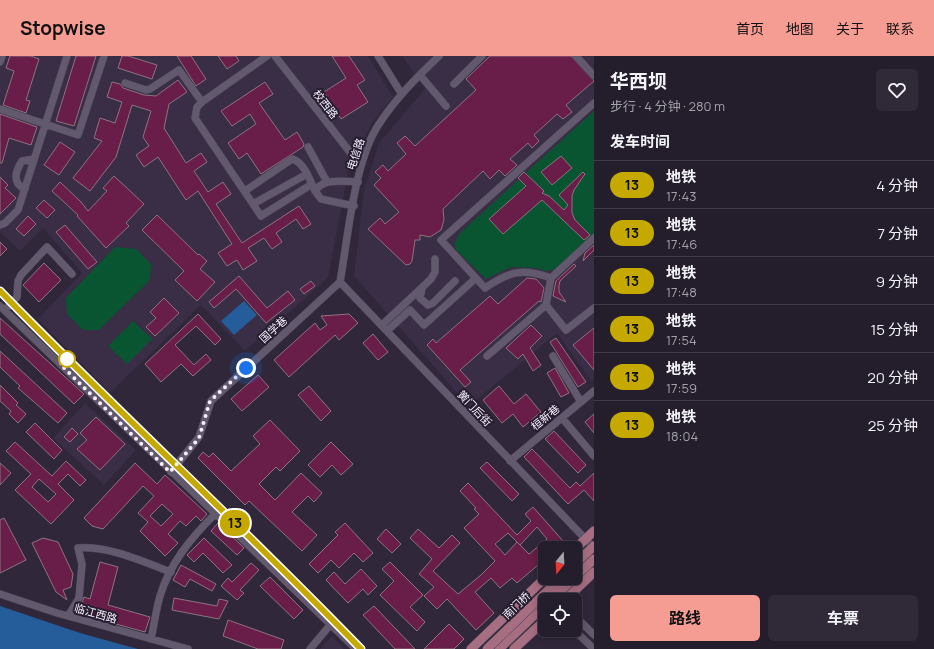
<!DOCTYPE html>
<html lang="zh">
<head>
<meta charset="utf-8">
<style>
	:root { --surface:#241d2c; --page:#302a38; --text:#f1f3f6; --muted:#a3a2a9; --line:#413b48; --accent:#f59c93 }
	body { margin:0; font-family:Manrope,"Noto Sans SC",sans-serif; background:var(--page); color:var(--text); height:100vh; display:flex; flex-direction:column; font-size:15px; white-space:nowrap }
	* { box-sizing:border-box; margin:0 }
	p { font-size:13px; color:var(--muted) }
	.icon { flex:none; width:22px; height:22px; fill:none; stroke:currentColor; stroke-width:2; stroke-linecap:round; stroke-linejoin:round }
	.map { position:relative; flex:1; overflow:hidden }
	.drawer { display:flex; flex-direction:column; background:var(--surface); width:340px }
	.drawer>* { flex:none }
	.badge { padding:0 8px; border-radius:13px; font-size:14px; line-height:26px }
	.needle { width:26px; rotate:198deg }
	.controls { position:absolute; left:538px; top:485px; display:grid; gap:8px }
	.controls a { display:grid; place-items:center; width:44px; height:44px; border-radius:6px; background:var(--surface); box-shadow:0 2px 10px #0003,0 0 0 1px var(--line); font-size:20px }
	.you { position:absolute; width:20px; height:20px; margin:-10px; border:3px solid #fff; border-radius:50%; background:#1a73e8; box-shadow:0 0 0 6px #1a73e833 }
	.map>.badge { position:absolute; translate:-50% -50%; box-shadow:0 0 0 2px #fff }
	h2 { padding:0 16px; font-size:15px; line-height:36px }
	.round { display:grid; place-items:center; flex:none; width:42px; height:42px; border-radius:6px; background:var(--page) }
	.overview { display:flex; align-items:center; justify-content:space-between; height:68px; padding:0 16px }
	h1 { font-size:19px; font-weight:700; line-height:30px }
	.cta { display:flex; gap:8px; margin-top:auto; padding:8px 16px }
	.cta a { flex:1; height:46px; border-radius:6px; background:var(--accent); color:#111; font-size:16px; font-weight:700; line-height:46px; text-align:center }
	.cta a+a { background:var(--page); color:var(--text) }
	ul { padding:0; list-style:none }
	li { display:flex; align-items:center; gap:12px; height:48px; padding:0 16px; border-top:1px solid var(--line) }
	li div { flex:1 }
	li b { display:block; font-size:15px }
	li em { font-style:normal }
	li .badge { min-width:44px; font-weight:700; text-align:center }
	header { display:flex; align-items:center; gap:24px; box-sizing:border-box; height:56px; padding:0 20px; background:var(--accent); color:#111 }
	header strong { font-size:19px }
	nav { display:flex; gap:22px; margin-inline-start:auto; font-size:14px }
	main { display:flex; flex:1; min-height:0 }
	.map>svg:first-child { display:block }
	.built { fill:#3a2d46 }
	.green { fill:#095532 }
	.water { fill:#255c9a }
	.building { fill:#691e49; stroke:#8d737f; fill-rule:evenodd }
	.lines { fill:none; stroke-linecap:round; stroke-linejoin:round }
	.minor-casing { stroke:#4d4656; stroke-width:8 }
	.major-casing { stroke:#4d4656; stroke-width:10 }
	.minor { stroke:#63596e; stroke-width:7 }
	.major { stroke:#a76e81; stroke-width:9 }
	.major-bridge-casing { stroke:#4d4656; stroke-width:10; stroke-linecap:butt }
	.major-bridge { stroke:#a76e81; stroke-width:9 }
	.line-casing { stroke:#fff; stroke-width:9 }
	.line { stroke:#c5a900; stroke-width:6 }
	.walk { stroke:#f6f0fd; stroke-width:4; stroke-dasharray:0 7.2 }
	.stop-dot { fill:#fff; stroke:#c5a900; stroke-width:2 }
	.labels { text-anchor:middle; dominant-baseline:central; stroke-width:4; stroke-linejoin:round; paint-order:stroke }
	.street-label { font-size:11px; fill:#f6f0fd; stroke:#261d30 }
</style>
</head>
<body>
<header>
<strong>Stopwise</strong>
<nav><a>首页</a><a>地图</a><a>关于</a><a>联系</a></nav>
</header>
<main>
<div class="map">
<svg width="594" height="593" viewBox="0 0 594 593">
	<rect width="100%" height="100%" fill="#30273a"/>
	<path class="built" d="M0,0H368L393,41L372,67L349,111L328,222L245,295L201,249L110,337L38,263L82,217L43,172L20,195L0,176Z
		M402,0H594V323L591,325L557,277L469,350L354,220L364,134L379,87L425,33Z
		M85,347L136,394L104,429L53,382Z
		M332,580L344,593H320Z"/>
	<path class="green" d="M594,55V178L557,213L546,215L536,212L511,211L486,223L456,194L454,188L459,178Z
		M115,191L136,193L151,208L150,224L99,274H83L67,258L66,242Z
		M133,265L152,283L127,308L108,290Z"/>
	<path class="water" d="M244,245L257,259L234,279L221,265Z
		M0,550L80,577L138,593H0Z"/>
	<path class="building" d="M10,0H31L39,3L26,44L30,45L26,57L3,49L14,15L6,12Z
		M76,0H96L74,70L56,65Z
		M122,0H128L157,9L152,23L118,12Z
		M177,0H191L206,23L196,30Z
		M218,0H236L239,5L227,13Z
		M332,0H349L365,24L357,29L368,46L341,63L324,36L346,22Z
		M490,0H571L594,25L566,49L572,56L563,63L557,58L534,79L539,85L532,92L528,87L510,103L517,109L505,120L499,114L490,123L483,115L443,153L444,164L441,174L430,181L420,179V184H415L412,205L410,208L406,209L368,173L380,162L385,168L399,156L374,129L381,122L375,116L383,109L388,115L406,98L397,87L405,80L415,90L476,34L466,23Z
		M178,24L187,36L169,48L164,72L186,107L201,97L207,106L194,115L208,136L223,126L231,138L216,148L242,187L299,150L311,168L303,173L296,163L276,177L282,186L272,193L264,182L248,192L257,205L243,214L237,204L227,210L218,197L232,188L198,135L186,144L158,101L144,111L136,99L149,90L143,81L151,55L132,49L116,101L90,135L73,122L102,85L94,82L100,62L115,67L122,46L107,41L112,26L120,28L123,32L144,39L156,40Z
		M265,26L273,38L259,47L285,84L297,76L304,88L303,91L261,118L247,97L239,103L228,87L256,68L250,58L232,70L221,55Z
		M0,58L37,71L31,89L9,82L2,107H0Z
		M60,86L75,96L59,119L44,109Z
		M561,100L572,112L552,129L541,116Z
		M524,116L544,135L542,137L549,140L564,154L568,149L559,139L583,116L585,118L574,134L572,140V157L575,164L590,179L584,184L542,144L503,178L489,163L526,130L518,122Z
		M114,120L144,148L126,167L129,170L106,192L77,160L78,159L52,135L60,126L81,146L88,155L107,135L103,132Z
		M0,121L8,129L5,132L16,142L0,158Z
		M44,144L55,154L47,162L36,152Z
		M157,159L198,199L199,198L207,205L200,213L215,226L197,245L175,224L184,215L142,174Z
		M28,160L36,168L24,180L16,173Z
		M65,169L97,206L88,213L56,176Z
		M0,186L7,193L0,200Z
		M594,189V194L583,205L585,197Z
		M44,207L61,224L39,246L23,229Z
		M574,208L576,210L560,225L559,229V236L566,246L553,240L556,225Z
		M239,220L267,252L288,235L295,244L266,267L236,233L214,252L209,246Z
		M527,222L536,223L544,232L541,246L539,245L460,314L471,326L465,331L427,289L433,283L436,287L490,240L498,248Z
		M311,225L315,230L304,238L300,233Z
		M164,242L179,257L155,280L146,271L156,262L150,256Z
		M198,258L221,283L215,289L196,270L175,289L194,309L206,298L211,304L193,320L181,308L161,326L145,308Z
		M349,258L358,267L339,284L335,279L289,321L274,304L315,267L320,274L327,269L321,260Z
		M0,262L84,338L74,348L0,278Z
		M531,269L542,280L530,292L541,309L533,315L523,298L518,303L506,292Z
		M594,272V314L573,289Z
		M373,278L388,296L378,304L363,287Z
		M556,282L586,326L578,331L550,286Z
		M0,295L67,357L58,367L18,332L20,330L0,311Z
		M555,312L569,337L561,341L547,317Z
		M258,319L269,331L242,355L231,343Z
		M0,329L18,347L16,349L26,358L18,367L9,358L11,355L0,345Z
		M309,330L331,355L321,365L298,339Z
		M499,330L514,348L526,338L541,356L523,371L513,358L502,367L483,344Z
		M594,358V377L585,366Z
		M96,361L125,388L100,414L77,393L87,384L80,377Z
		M270,364L300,395L280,415L276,411L259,428L275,444L301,417L322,437L314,446L308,440L292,456L317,479L302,495L249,445L245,449L198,402L203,396L209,401L213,397L231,415L260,388L253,380Z
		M35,367L62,394L54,403L26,376Z
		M72,372L78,378L70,386L64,381Z
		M554,375L586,409L578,417L545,383Z
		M15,386L52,420L66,405L86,424L80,430L68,418L58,428L74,444L51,468L15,434L31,418L6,395ZM39,423L56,438L48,446L32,431Z
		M331,386L353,408L341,419L332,409L320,421L308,409Z
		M532,393L570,432L576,426L580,430L594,417V445L584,434L568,448L524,401Z
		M487,406L519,438L512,445L480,412Z
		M0,407L11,417L0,429Z
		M135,407L157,428L165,419L207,458L201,465L196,460L186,470L180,465L168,478L178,487L165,500L140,475L148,466L138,457L154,440L143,430L103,473L92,470L84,462ZM162,448L173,458L161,470L150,460Z
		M468,427L517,479L531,465L525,458L533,451L564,486L558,492H545V503L517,527L512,522L500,532L491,522L475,536L494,557L476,574L447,543L437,553L424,540L434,531L419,518L432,503L410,482L418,473L439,492L452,479L460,487L433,515L458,538L481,519L495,505L464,472L479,458L474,453L476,452L460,435ZM537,471L547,483L529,498L517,486L505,499L495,488L508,477L520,489Z
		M4,462L26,504L0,517V464Z
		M218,467L244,492L237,499L211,475Z
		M345,467L373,497L363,506L354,497L339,512L331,504L318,517L309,508L338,479L335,476Z
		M386,473L401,488L392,497L377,483Z
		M43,482L58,486L73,518L71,531L63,534L67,544L56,536L32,487Z
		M204,482L232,509L223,517L203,497L194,506L187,499Z
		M100,506L118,511L108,549L150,561L145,576L79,558L84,541L90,543Z
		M390,506L423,539L410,551L425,566L417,575L380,539L394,525L382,513Z
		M251,507L259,514L240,534L244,537L237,544L221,530L228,522L232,526Z
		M181,509L216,528L212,535L190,523L185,531L173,524Z
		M361,513L377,530L368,539L363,533L348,547L326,524L334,516L345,528Z
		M270,521L303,554L294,563L260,530Z
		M174,542L217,550L219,543L228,545L219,563L172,554Z
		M374,550L415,593H395L363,559Z
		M228,564L284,584L281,593H258L223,580Z
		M449,568L464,583L454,593H424Z"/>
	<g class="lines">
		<g class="minor-casing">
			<path id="minor" d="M267,0L202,46L197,51L195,62L261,160L312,128
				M275,0L360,109
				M378,0L401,37
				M576,0L594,20
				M0,6L2,0
				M420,19L446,50
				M125,27L146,34L150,33L179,14L202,46
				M454,28L482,0
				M0,53L78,79L104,0
				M308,91L327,126
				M25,133C12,127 15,116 22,105L34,103
				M245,135L292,103C304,106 310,124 315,135
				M253,148L307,118
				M354,150L321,143L315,135C324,121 344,126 358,126
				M0,169L5,167L18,154L67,0
				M551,222C522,212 510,215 485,232L441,184L594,47
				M340,226L594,492
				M340,226C348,182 354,105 379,68C396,42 417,21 439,0
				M422,233L420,242L428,249L433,247L455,225
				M546,249L566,274L594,252
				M0,250L356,593
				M5,254L17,241L18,225L21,219L47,191L72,218
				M382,269L431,223L435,216V203
				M387,275L410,254L424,269L476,222
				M487,300L546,249L551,222L594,182
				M553,300L581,346
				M562,362L594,400
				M510,405L594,335
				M171,416L199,381L211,345L340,226
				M544,523L563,544
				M0,538L57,557L188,593
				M68,560L79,542L82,508L78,492C107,489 144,506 171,516
				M575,560L594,579
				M574,574L594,593
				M151,583C154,569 156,554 160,540C170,507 191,482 215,458
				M310,593L331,568"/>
		</g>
		<g class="major-casing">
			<path id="major" d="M575,493L594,475
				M575,521L594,503
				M565,544L594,516
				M471,593L545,522
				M499,593L545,549
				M514,593L545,564"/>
		</g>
		<use href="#minor" class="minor"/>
		<use href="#major" class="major"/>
		<g class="major-bridge-casing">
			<path id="major-bridge" d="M575,508L594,490
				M551,544L574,522
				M487,593L561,522"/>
		</g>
		<use href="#major-bridge" class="major-bridge"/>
	</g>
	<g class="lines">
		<g class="line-casing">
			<path id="line" d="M0,235C118,356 243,471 361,593"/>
		</g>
		<use href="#line" class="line"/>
		<path class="walk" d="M67,303L60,308L170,416L199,382L210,345L246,312"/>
	</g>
	<circle class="stop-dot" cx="67" cy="303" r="8"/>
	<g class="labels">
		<g class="street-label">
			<text transform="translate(326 48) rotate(52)">校西路</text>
			<text transform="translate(355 98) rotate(-71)">电信路</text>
			<text transform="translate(273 273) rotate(-42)">国学巷</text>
			<text transform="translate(475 352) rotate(47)">黉门后街</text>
			<text transform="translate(545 361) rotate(-39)">桓新巷</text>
			<text transform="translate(516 549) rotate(-44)">南门桥</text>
			<text transform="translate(96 557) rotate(16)">临江西路</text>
		</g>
	</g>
</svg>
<div class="controls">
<a><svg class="needle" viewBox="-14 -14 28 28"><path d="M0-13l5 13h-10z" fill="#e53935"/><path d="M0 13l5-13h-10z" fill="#a3a2a9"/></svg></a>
<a><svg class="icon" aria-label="locate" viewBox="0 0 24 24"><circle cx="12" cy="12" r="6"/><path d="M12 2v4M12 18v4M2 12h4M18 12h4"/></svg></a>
</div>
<div class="you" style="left:246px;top:312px"></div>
<b class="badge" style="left:235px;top:467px;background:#c5a900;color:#111">13</b>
</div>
<section class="drawer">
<div class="overview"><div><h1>华西坝</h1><p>步行 · 4 分钟 · 280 m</p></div><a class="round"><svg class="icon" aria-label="heart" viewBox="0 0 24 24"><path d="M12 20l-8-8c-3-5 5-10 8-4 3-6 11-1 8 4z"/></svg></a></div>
<h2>发车时间</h2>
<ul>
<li><span class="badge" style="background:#c5a900;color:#111">13</span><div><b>地铁</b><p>17:43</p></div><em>4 分钟</em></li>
<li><span class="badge" style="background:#c5a900;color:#111">13</span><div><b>地铁</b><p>17:46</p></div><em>7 分钟</em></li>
<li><span class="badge" style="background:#c5a900;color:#111">13</span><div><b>地铁</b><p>17:48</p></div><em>9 分钟</em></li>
<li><span class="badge" style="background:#c5a900;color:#111">13</span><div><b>地铁</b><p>17:54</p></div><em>15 分钟</em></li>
<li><span class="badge" style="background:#c5a900;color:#111">13</span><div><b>地铁</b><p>17:59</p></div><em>20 分钟</em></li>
<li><span class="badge" style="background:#c5a900;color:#111">13</span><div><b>地铁</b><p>18:04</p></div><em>25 分钟</em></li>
</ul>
<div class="cta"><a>路线</a><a>车票</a></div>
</section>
</main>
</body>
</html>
